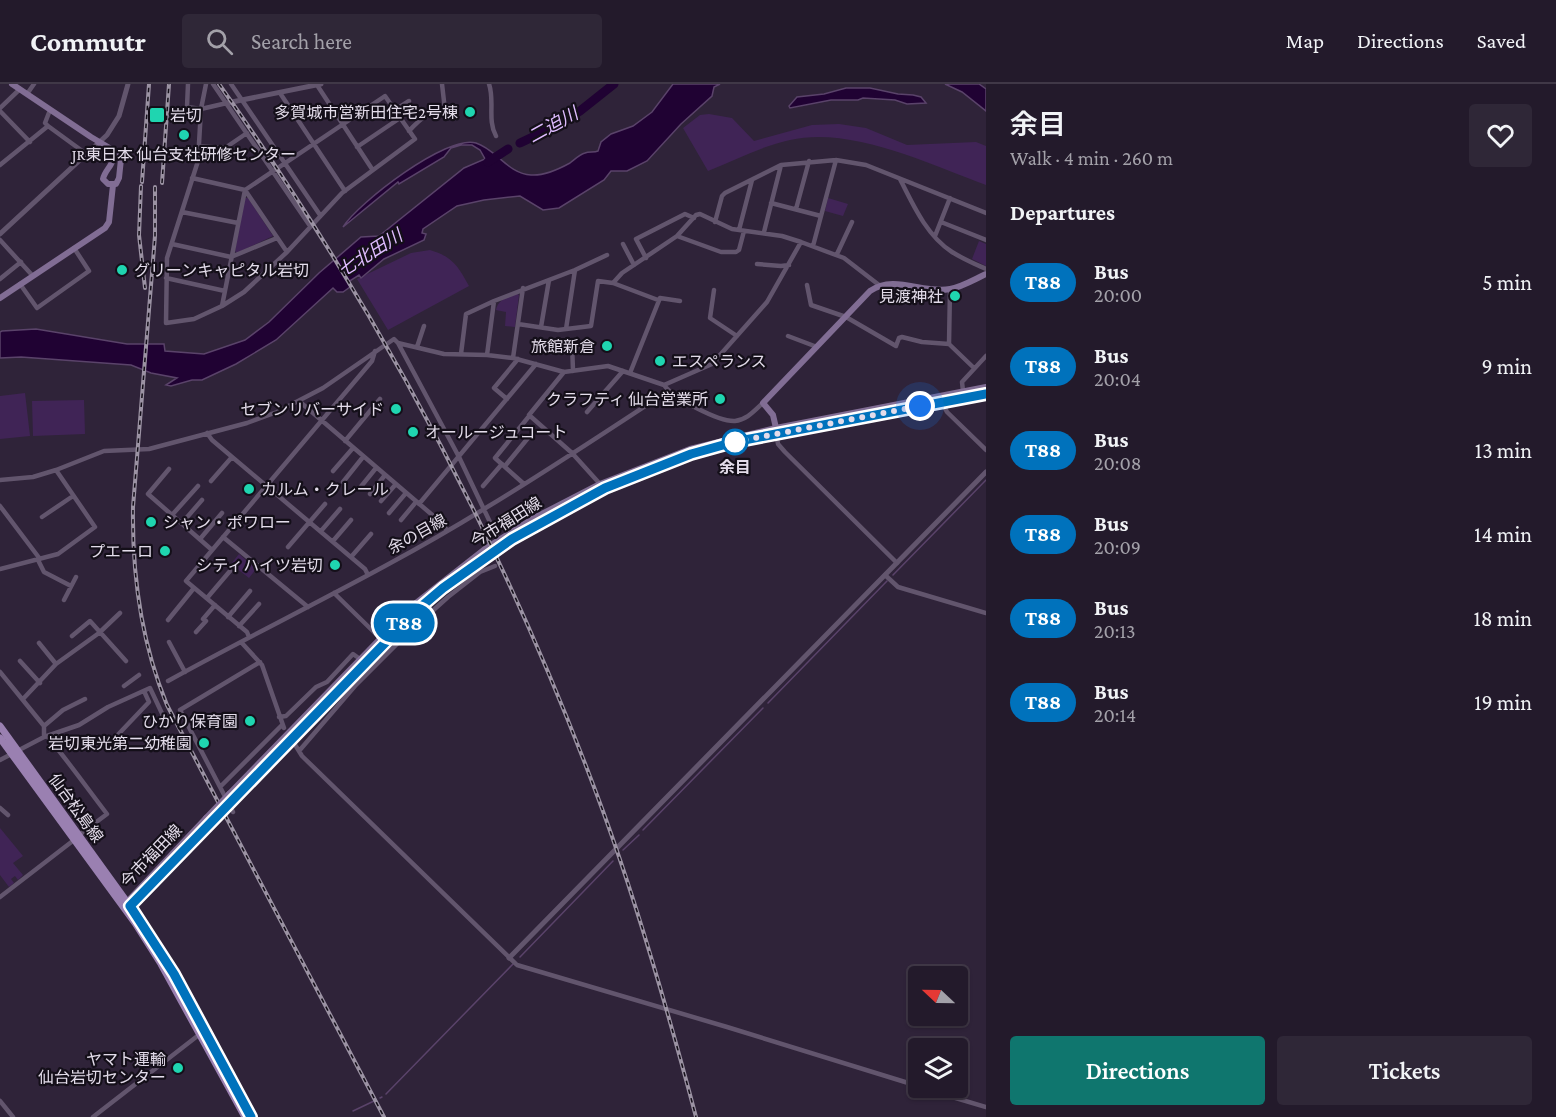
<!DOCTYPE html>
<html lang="en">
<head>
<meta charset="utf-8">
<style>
	:root { --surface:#231a2b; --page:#2f2737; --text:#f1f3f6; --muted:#a3a1a9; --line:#403847; --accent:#0f766e }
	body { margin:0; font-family:"Crimson Pro","Noto Sans JP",serif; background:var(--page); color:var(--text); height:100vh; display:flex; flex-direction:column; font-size:22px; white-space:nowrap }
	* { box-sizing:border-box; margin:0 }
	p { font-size:20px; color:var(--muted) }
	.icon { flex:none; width:33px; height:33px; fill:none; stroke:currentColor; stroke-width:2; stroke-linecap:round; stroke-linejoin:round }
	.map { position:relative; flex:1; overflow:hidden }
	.details { display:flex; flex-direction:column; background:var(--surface); width:570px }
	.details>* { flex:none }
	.badge { padding:0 12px; border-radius:20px; font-size:21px; line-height:39px }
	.needle { width:39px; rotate:292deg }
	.fabs { position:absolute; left:908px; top:882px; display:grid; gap:12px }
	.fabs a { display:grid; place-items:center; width:60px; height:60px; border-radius:6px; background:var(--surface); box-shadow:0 2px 4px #0004,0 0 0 2px var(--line); font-size:30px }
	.you { position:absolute; width:30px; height:30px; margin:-15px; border:4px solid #fff; border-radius:50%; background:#1a73e8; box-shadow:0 0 0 9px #1a73e833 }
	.map>.badge { position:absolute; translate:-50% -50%; box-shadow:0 0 0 3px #fff }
	h2 { padding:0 24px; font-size:22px; line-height:54px }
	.round { display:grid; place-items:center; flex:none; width:63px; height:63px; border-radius:6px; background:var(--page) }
	.overview { display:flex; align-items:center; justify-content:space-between; height:102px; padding:0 24px }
	h1 { font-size:28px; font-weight:600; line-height:45px }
	.primary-button { display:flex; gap:12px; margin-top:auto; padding:12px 24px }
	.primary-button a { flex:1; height:69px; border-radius:6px; background:var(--accent); color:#fff; font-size:24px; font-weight:600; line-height:69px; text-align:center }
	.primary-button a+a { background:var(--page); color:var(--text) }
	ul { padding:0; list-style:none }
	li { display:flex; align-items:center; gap:18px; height:84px; padding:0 24px }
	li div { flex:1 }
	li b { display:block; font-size:22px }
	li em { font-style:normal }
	li .badge { min-width:66px; font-weight:700; text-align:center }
	header { display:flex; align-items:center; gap:36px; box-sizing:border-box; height:84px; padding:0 30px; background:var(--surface); border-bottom:2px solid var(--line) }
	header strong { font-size:28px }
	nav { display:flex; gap:33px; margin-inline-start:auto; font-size:21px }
	.search { width:420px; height:54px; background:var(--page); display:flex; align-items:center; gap:15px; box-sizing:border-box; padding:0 21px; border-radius:6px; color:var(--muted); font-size:22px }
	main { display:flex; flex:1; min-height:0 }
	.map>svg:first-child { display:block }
	.green { fill:#402456 }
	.water { fill:#200233; stroke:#5a436a; stroke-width:1.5 }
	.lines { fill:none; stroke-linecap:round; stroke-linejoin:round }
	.stream { stroke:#5a436a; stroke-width:1.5 }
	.river { stroke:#200233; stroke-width:9 }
	.minor { stroke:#62556d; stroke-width:4.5 }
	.tertiary { stroke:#62556d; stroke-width:5 }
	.secondary { stroke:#816d94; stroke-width:6 }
	.primary { stroke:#9a80b1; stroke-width:7 }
	.rail-casing { stroke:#9b92a3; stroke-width:4 }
	.rail { stroke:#140f19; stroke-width:1.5; stroke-dasharray:4.5; stroke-linecap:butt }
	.secondary-bridge { stroke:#816d94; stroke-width:6 }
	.line-casing { stroke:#fff; stroke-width:14 }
	.line { stroke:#0072bc; stroke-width:9 }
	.walk { stroke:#e3dcea; stroke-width:6; stroke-dasharray:0 10.8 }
	.poi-dot { fill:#1fd5b0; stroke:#140f19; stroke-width:2 }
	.stop-dot { fill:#fff; stroke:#0072bc; stroke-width:3 }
	.labels { text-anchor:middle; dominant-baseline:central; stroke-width:4.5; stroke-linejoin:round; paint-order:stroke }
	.poi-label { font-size:16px; fill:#e3dcea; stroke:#140f19; text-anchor:end }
	.stop-label { font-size:16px; font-weight:bold; fill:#e3dcea; stroke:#140f19 }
	.street-label { font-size:16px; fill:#e3dcea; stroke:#140f19 }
	.water-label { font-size:18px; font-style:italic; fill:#dfbcff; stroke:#140f19 }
</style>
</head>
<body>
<header>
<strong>Commutr</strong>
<div class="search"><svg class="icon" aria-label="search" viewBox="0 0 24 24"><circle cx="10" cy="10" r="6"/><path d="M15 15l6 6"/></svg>Search here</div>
<nav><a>Map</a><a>Directions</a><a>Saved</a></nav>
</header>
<main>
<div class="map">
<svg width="986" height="1033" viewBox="0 0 986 1033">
	<rect width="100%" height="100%" fill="#2f2339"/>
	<path class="green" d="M709,30L732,34L754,57L812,41L839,40L866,44L907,61L976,58L986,62V101C929,80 851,42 790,56C762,62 735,76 708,87L683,44L700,31Z
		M245,114H248L273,152L237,169L235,167Z
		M828,114L848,120L843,132L825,127Z
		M979,157L986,160V182L972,175Z
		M430,166C453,173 458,182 469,202L388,246L357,195L411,169Z
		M516,209L519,211L515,243L505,242L506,228L496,226C498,215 507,214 516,209Z
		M25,309L30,352L0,355V312Z
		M84,316L85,350L33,352L32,317Z
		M239,470L256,485L249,494L231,480Z
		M0,744L23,772L13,779L23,791L18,796L15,792L11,795L14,799L9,803L0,791Z"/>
	<path class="water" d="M673,0H720L714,3L712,12L681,40L647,77L627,87H611L604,96L559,124L543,126L520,112L484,116L457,122L423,145L422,149L426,150L424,156L384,175L361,194L359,191L348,198L350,203L343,208H337L333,204L276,256L236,280L202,296H192L171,302L166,301L177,294L151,289L131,281L21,273L0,274V248L2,247L36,245L127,260H164L165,267L204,270L245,256L269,238L319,189L361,153L379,152L464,84L485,75L480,66L472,61H461L451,64L444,73L399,100L398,98L343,143C358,119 447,50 476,59C496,65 508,90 531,91C543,92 559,85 570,79C574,76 580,70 585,69C589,67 594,69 598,67L601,58L611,50L633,42L652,28Z
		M945,0H979L986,5V27L962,8Z
		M846,4H870L898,10L913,11L921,13L926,19L907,20L895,16L863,14L858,16H831L790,24L789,22L797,13L824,10Z"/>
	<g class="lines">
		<path class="stream" d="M893,491L986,396
			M768,619L887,497
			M643,746L763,624
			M623,766L639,751
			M520,873L613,777
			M386,1010L513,880
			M380,1014L382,1013
			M353,1027L374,1017"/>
		<path class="river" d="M520,59L558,41L580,27L614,0
			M488,78L508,65"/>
		<path class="minor" d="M188,0L187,23L201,25L227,19
			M206,0L201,25L198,77L167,174L166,239L194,235L222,222L244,208L287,168L342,109L415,55L385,12L245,106L222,222
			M213,0L310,142
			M231,0L320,131
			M489,0C495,17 487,36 496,52
			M317,1L372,85
			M280,9L345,107
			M27,10L34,0
			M0,24L20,5
			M50,26L45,39L48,42L85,69
			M395,26L409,17
			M0,27L30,58
			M409,47C420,35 429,27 445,26L442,0
			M199,62L225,64L247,49
			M357,63L400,34
			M0,81L48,42
			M192,94L245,106L287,168
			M900,95C913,121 927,152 952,168C963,175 975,180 986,185
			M771,119L821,132
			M796,125L809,77
			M182,128L238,139
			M715,138L722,112L725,109L781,81L836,76L866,81L986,129
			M941,138L986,156
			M739,146L752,96
			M764,148L781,81
			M677,152L696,131L700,130L732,145L782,152L801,158
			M935,152L950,114
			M0,156L32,191
			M172,160L231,173L277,154
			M623,160L634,181
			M813,162L836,76
			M837,170L852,138
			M646,174L636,155L685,130L694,134
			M757,180L781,182L789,181
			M166,194L225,207
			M0,195L21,178
			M613,199L658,216
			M20,200L37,224L89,187L74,164
			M807,201L811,221L846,233L896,262L899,254L902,253L922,258L949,260L950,205
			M714,206L710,234L737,252
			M518,240L558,246L591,242L598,197L613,199L622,189L677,152L721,168H736L739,166L744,147
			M541,243L549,196
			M566,245L575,186
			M788,252L817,263
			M398,259L459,373L499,457
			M572,259L573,287
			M949,260L974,284
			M417,263L424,242
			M461,270L466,230L494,217
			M487,271L494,217L575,186L607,171
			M513,274L523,204
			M564,288L529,331L572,369L600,400
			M630,289L660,214L680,217
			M664,301L712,280L767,218L801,158L844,174L879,201
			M963,307L962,298L986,272
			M507,315L494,304L518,275
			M299,317L444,441L447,447
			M942,318L947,328L986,366
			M587,328L623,287
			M776,348L778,360L785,368L897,479
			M207,349L212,356L365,485L368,491
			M345,357L380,315
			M505,382L528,354
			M169,385L148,410L212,466
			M333,387L353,364
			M0,396L33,393L56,386L104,367L149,365L247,339L277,328L323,304L394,255L398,259L444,270L487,271L513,274L564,288L608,282L664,301C673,314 719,338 735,337C747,336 755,326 763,319
			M211,397L232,373
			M343,398L363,373
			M524,400L495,374L530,331
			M483,402L502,380
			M359,405L376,384
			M370,410L385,391
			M381,417L396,400
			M419,420L536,280
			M0,422L40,475
			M389,429L406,409
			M172,431L198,402
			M42,433L73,412
			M401,436L416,418
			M182,439L202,416
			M321,447L340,425
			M223,453L308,523
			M200,455L222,429
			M333,457L351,436
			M288,463L325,420
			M351,473L371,450
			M38,476L44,488L71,502
			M0,485L58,470L95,443L56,386
			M885,491L898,503L986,529
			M334,509L381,555
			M207,514L230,487
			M64,516L76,493
			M228,533L250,507
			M168,536L194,504
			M239,542L259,520
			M196,548L206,537L203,535L215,521
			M72,552L90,537L126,577
			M249,553L247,548L186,497L372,277L375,267
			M169,558L185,588
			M241,558L262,581L284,644
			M39,559L56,580
			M20,577L40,599
			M0,588L44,642V653
			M168,597C273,539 382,488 484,425C547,387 607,347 668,307
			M124,602L139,591
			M23,615L56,580L99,549L120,529
			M279,633L286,632L316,603L327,598L353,570L360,575
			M44,642L63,626L85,615
			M47,652C68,677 87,704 107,730L79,751
			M111,658L149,618L144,607
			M294,659L302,672L517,881L727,943L918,1002
			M299,667L355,602L408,549L448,513L480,488L495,482
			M0,676L44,653L79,641L108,623L150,604L167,640
			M220,703L282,641
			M0,724L8,731
			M233,728L180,626L260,578
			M0,813L74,756
			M922,1004L986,1023
			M0,1017L13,1033
			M93,1033L200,950"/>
		<path class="tertiary" d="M227,19L321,0
			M0,150L107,51L119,32L128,0
			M509,874L986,388"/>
		<path class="secondary" d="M12,0L91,53L118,69L121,75L119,94L116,100H108L103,95C105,85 114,82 113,70L98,58
			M0,214L105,144L109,138L113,101
			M776,344L773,331L763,319L870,207C895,190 922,210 950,205C962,203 975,195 986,190
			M229,710L412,522L486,464L534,434L600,400L690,365L776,344L986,303
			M233,715L416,527L482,475L528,445L605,404L691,370L734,358L986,310
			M125,820L206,734
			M127,823L130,822L210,738"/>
		<path class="primary" d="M0,642L148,847L174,890L251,1033
			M0,654L135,839L161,880L245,1033"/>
		<g class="rail-casing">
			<path id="rail" d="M219,0C379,226 509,470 604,730C640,829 669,931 696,1033
				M142,98L149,0
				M162,99L169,0
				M141,102L139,151L145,204
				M155,103V152L133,423C132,491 141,558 167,621L384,1033"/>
		</g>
		<use href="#rail" class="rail"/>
		<path class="secondary-bridge" d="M206,734L229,710
			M210,738L233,715"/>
	</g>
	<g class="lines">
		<g class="line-casing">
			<path id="line" d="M251,1033L174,890L130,822L416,527L443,504L512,455L605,404L691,370L734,358L986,310"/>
		</g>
		<use href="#line" class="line"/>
		<path class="walk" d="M735,358L920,322"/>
	</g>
	<g class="poi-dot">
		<circle cx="470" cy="28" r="6"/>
		<rect x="149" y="23" width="16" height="16" rx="3"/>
		<circle cx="184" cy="51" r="6"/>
		<circle cx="122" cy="186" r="6"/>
		<circle cx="955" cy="212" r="6"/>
		<circle cx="607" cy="262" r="6"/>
		<circle cx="660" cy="277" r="6"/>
		<circle cx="720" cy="315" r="6"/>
		<circle cx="396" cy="325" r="6"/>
		<circle cx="413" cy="348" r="6"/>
		<circle cx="249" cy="405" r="6"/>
		<circle cx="151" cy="438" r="6"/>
		<circle cx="165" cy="467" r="6"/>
		<circle cx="335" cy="481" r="6"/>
		<circle cx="250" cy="637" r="6"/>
		<circle cx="204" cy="659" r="6"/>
		<circle cx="178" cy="984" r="6"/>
	</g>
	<circle class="stop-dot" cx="735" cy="358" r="12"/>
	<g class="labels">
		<g class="poi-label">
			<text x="458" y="28">多賀城市営新田住宅2号棟</text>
			<text x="170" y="31" text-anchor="start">岩切</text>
			<text x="184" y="70" text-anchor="middle">JR東日本 仙台支社研修センター</text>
			<text x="134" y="186" text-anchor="start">グリーンキャピタル岩切</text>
			<text x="943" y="212">見渡神社</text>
			<text x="595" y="262">旅館新倉</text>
			<text x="672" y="277" text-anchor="start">エスペランス</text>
			<text x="708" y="315">クラフティ 仙台営業所</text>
			<text x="384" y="325">セブンリバーサイド</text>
			<text x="425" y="348" text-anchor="start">オールージュコート</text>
			<text x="261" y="405" text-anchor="start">カルム・クレール</text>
			<text x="163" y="438" text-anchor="start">シャン・ポワロー</text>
			<text x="153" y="467">プエーロ</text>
			<text x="323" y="481">シティハイツ岩切</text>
			<text x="238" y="637">ひかり保育園</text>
			<text x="192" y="659">岩切東光第二幼稚園</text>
			<text x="166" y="975">ヤマト運輸<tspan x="166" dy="18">仙台岩切センター</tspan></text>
		</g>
		<g class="stop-label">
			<text x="735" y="383">余目</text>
		</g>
		<g class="street-label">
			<text transform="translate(506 438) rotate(-32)">今市福田線</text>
			<text transform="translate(417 450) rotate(-29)">余の目線</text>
			<text transform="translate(76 724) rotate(54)">仙台松島線</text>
			<text transform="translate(151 772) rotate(-46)">今市福田線</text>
		</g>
		<g class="water-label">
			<text transform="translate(553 41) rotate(-29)">二迫川</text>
			<text transform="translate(370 169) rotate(-32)">七北田川</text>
		</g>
	</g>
</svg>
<div class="fabs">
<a><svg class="needle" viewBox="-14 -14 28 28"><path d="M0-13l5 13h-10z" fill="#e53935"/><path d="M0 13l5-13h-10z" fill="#a3a1a9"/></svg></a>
<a><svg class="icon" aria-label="layers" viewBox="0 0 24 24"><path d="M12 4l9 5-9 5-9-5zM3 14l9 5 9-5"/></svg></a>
</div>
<div class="you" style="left:920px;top:322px"></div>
<b class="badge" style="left:404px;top:539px;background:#0072bc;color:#fff">T88</b>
</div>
<section class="details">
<div class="overview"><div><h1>余目</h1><p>Walk · 4 min · 260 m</p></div><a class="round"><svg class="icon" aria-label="heart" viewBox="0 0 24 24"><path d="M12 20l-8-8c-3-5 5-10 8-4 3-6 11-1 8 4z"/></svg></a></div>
<h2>Departures</h2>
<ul>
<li><span class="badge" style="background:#0072bc;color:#fff">T88</span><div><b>Bus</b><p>20:00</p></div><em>5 min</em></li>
<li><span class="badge" style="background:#0072bc;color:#fff">T88</span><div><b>Bus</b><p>20:04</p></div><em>9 min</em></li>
<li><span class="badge" style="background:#0072bc;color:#fff">T88</span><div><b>Bus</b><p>20:08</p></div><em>13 min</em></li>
<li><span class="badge" style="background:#0072bc;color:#fff">T88</span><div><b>Bus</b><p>20:09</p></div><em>14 min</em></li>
<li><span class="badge" style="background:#0072bc;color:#fff">T88</span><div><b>Bus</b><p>20:13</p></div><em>18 min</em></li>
<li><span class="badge" style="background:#0072bc;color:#fff">T88</span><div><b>Bus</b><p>20:14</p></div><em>19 min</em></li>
</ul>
<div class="primary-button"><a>Directions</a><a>Tickets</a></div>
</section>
</main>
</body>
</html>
